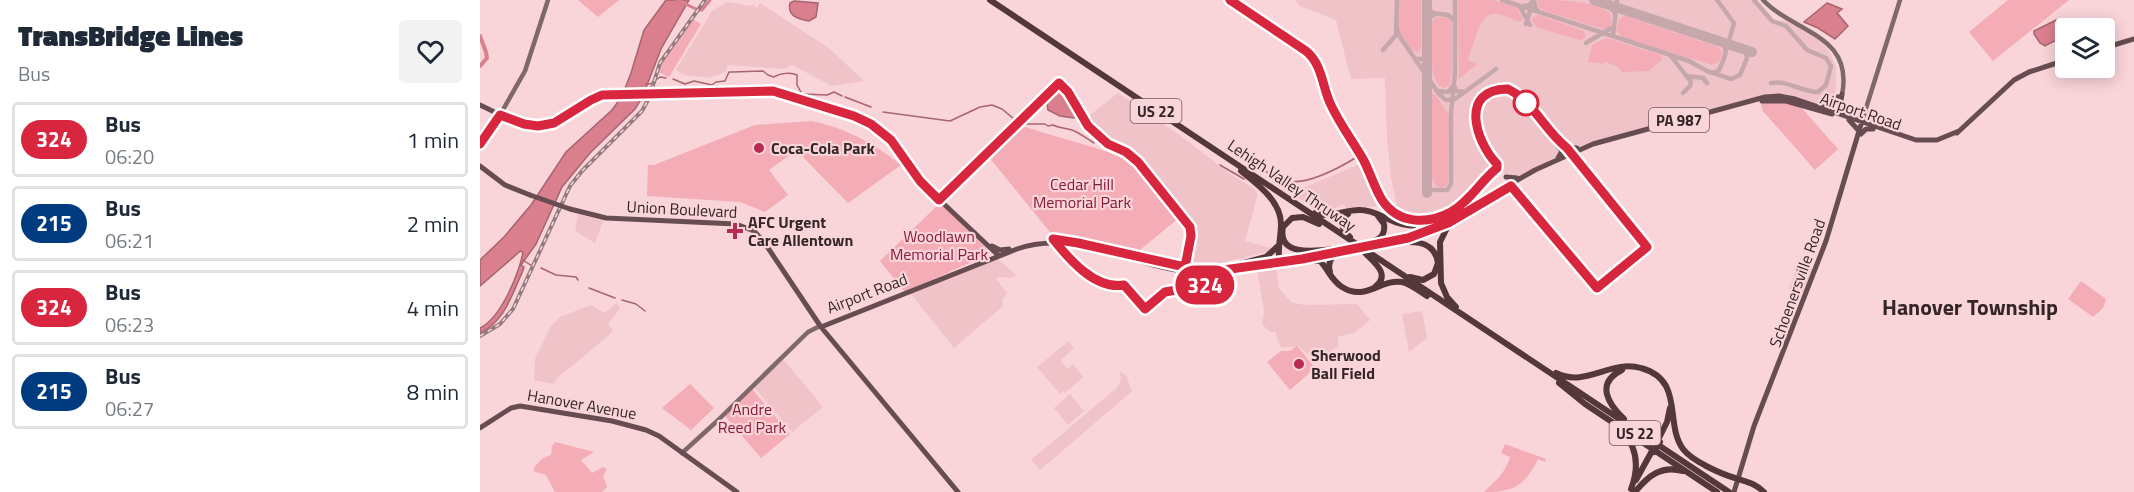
<!DOCTYPE html>
<html lang="en">
<head>
<meta charset="utf-8">
<style>
	:root { --surface:#fff; --page:#f2f2f3; --text:#1f2937; --muted:#747a83; --line:#e0e1e3 }
	body { margin:0; font-family:"Titillium Web",sans-serif; background:var(--page); color:var(--text); height:100vh; display:flex; flex-direction:column; font-size:22px; white-space:nowrap }
	* { box-sizing:border-box; margin:0 }
	p { font-size:20px; color:var(--muted) }
	.icon { flex:none; width:33px; height:33px; fill:none; stroke:currentColor; stroke-width:2; stroke-linecap:round; stroke-linejoin:round }
	.map { position:relative; flex:1; overflow:hidden }
	.sheet { display:flex; flex-direction:column; background:var(--surface); width:480px }
	.sheet>* { flex:none }
	.badge { padding:0 12px; border-radius:20px; font-size:21px; line-height:39px }
	.controls { position:absolute; left:1575px; top:18px; display:grid; gap:12px }
	.controls a { display:grid; place-items:center; width:60px; height:60px; border-radius:6px; background:var(--surface); box-shadow:0 3px 15px #0003; font-size:30px }
	.map>.badge { position:absolute; translate:-50% -50%; box-shadow:0 0 0 3px #fff }
	.round { display:grid; place-items:center; flex:none; width:63px; height:63px; border-radius:6px; background:var(--page) }
	.summary { display:flex; align-items:center; justify-content:space-between; height:102px; padding:0 18px }
	h1 { font-size:28px; font-weight:800; line-height:45px }
	ul { padding:0; list-style:none }
	li { display:flex; align-items:center; gap:18px; height:75px; margin:0 12px 9px; padding:0 6px; border:3px solid var(--line); border-radius:6px }
	li div { flex:1 }
	li b { display:block; font-size:22px }
	li em { font-style:normal }
	li .badge { min-width:66px; font-weight:700; text-align:center }
	main { display:flex; flex:1; min-height:0 }
	.map>svg:first-child { display:block }
	.built { fill:#efc3c8 }
	.green { fill:#f4acb6 }
	.water { fill:#da7f8e; stroke:#a8646f; stroke-width:1.5 }
	.lines { fill:none; stroke-linecap:round; stroke-linejoin:round }
	.stream { stroke:#a8646f; stroke-width:1.5 }
	.canal { stroke:#da7f8e; stroke-width:3 }
	.river { stroke:#da7f8e; stroke-width:4 }
	.taxiway { stroke:#c6a8ac; stroke-width:4.5 }
	.runway { stroke:#c6a8ac; stroke-width:10 }
	.secondary { stroke:#7e686b; stroke-width:4.5 }
	.primary { stroke:#674d51; stroke-width:5 }
	.highway { stroke:#53373b; stroke-width:6 }
	.rail-casing { stroke:#947b7e; stroke-width:4 }
	.rail { stroke:#f9d4d9; stroke-width:1.5; stroke-dasharray:4.5; stroke-linecap:butt }
	.primary-bridge { stroke:#674d51; stroke-width:5 }
	.highway-bridge { stroke:#53373b; stroke-width:6 }
	.line-casing { stroke:#fff; stroke-width:14 }
	.line { stroke:#d7263d; stroke-width:9 }
	.stop-dot { fill:#fff; stroke:#d7263d; stroke-width:3 }
	.poi-dot { fill:#ba2a53; stroke:#f9d4d9; stroke-width:2 }
	.labels { text-anchor:middle; dominant-baseline:central; stroke-width:4.5; stroke-linejoin:round; paint-order:stroke }
	.shield { fill:#f9d4d9; stroke:#6f5a5d; stroke-width:1.5 }
	.shield-label { font-size:15px; font-weight:bold; fill:#342628 }
	.street-label { font-size:16px; fill:#342628; stroke:#f9d4d9 }
	.poi-label { font-size:16px; font-weight:bold; fill:#342628; stroke:#f9d4d9; text-anchor:start }
	.park-label { font-size:16px; fill:#871b3a; stroke:#f9d4d9 }
	.district-label { font-size:22px; font-weight:bold; fill:#342628; stroke:#f9d4d9 }
</style>
</head>
<body>
<main>
<section class="sheet">
<div class="summary"><div><h1>TransBridge Lines</h1><p>Bus</p></div><a class="round"><svg class="icon" aria-label="heart" viewBox="0 0 24 24"><path d="M12 20l-8-8c-3-5 5-10 8-4 3-6 11-1 8 4z"/></svg></a></div>
<ul>
<li><span class="badge" style="background:#d7263d;color:#fff">324</span><div><b>Bus</b><p>06:20</p></div><em>1 min</em></li>
<li><span class="badge" style="background:#003b80;color:#fff">215</span><div><b>Bus</b><p>06:21</p></div><em>2 min</em></li>
<li><span class="badge" style="background:#d7263d;color:#fff">324</span><div><b>Bus</b><p>06:23</p></div><em>4 min</em></li>
<li><span class="badge" style="background:#003b80;color:#fff">215</span><div><b>Bus</b><p>06:27</p></div><em>8 min</em></li>
</ul>
</section>
<div class="map">
<svg width="1654" height="492" viewBox="0 0 1654 492">
	<rect width="100%" height="100%" fill="#f9d4d9"/>
	<path class="built" d="M815,0H1277L1294,20L1298,22L1304,20L1335,37L1345,46L1350,53L1356,67V88L1351,105L1342,106L1305,94L1284,95L1150,131L1090,149L1036,179L1028,178L1023,172L1013,170L1002,179L995,190L970,210L947,219L933,218L918,212L911,177L907,138L905,78L871,79L856,20L820,6Z
		M248,2L271,6L273,4L277,8L280,3L350,49L384,81L352,86L312,65L304,69L247,65V70L243,73L229,78L204,75L196,70L232,11Z
		M638,93L701,136L753,176L773,188L777,192V197L765,241L791,248L787,252L735,264H713L712,261L713,235L709,220L656,158L650,153L630,144L610,127L605,119Z
		M882,163L902,206L866,208L864,204L843,213L814,195L823,188Z
		M98,214L123,221L115,243L95,231Z
		M518,259L536,275L531,278L519,277L516,279L527,293L522,300L523,306L474,348L431,294Z
		M1319,263L1331,268L1332,270L1323,292L1317,295L1309,289Z
		M796,266L799,288L811,302L824,305L877,304L890,320L874,333L858,337V347L849,352L827,353L818,346L802,348L798,343L796,332H790L782,324L784,312L777,269Z
		M137,303L140,308L128,324L133,330L127,337L76,379L74,384L54,380L55,359L71,326L80,317L111,305L124,313Z
		M942,311L947,338L929,352L922,314Z
		M589,341L594,348L581,360L587,369L593,364L603,377L585,393L583,391L580,394L557,367Z
		M303,359L343,407L312,432L274,387Z
		M639,370L646,376L652,391L560,470L551,460L638,387L641,378Z
		M590,394L604,411L588,425L574,408Z"/>
	<path class="green" d="M98,0H139L118,17Z
		M919,0H941V47L938,52L932,50L918,30Z
		M978,0H1013L1037,8L1043,19L1040,22C1032,19 1020,12 1012,14C999,16 992,49 988,60L996,63V65L979,79Z
		M1057,0C1077,0 1119,0 1131,15C1132,22 1131,29 1123,29L1062,10L1058,6Z
		M1528,0H1589L1513,61L1489,32Z
		M1058,15L1104,31L1106,37L1100,40L1056,27L1051,19Z
		M1145,16L1238,47L1242,52L1240,61L1232,65L1142,37L1136,30L1140,18Z
		M957,17L968,18L972,23V67L970,85L964,88C946,82 952,37 952,21Z
		M213,19L221,24L189,77L178,72L181,63Z
		M1126,38L1181,55L1183,59L1169,71L1142,72L1137,66L1125,62L1119,66L1120,63L1108,62L1112,45Z
		M954,93L969,115L968,181L967,185L962,188L956,186L952,179V95Z
		M1296,101L1319,105L1358,149L1335,170L1282,110L1281,103Z
		M332,121C366,128 393,143 421,165L368,203L318,152H314L289,170L308,195L285,212L260,202L167,196L168,165H174L275,125Z
		M538,125L629,152L654,163L700,217L655,254L574,237L508,156V154Z
		M460,203L505,247L509,254L425,292L400,261Z
		M1601,281L1626,299L1623,308L1613,317L1588,299Z
		M817,346L835,368L810,390L787,362L801,351H810Z
		M210,384L234,408L211,430L182,408Z
		M272,389L310,434L281,458L245,416Z
		M75,442L114,452L101,460L112,473L123,467L127,469L123,476L127,487L122,492H75L66,475L53,471C56,463 63,457 71,455L72,446Z
		M1025,444L1066,459L1065,462L1058,459C1045,486 1033,492 1004,492C1017,479 1024,475 1030,457L1021,453Z"/>
	<path class="water" d="M186,0H209L181,49L162,98L155,109L110,153L82,187L56,244L41,265L44,267L42,273C31,296 25,321 0,333V328C21,318 38,275 43,253L41,251L38,253L0,286V260L24,237L51,205L86,152L132,110L142,96L151,73L164,30Z
		M314,1L338,3L336,17L329,21C318,19 307,16 310,3Z
		M1347,3L1362,9L1357,13L1368,26L1355,39L1338,28L1324,22Z
		M1576,20L1585,38V42L1578,43L1574,41L1565,46L1560,43L1554,34V31Z
		M579,90L585,94L598,115L594,118L580,116L568,110L567,103Z"/>
	<g class="lines">
		<path class="stream" d="M193,79L205,84L214,81L232,85L236,82L245,81L249,72H252L283,71L288,75L294,77C300,73 311,72 317,75V85L322,94L347,95L354,92L362,96
			M166,84H170L180,77L186,78
			M365,97L391,107
			M403,112L470,121L500,107L512,105L522,109L540,124H565L568,126L573,125C579,128 586,128 592,130C600,133 607,139 614,143
			M740,165L764,179
			M784,170C791,175 797,180 805,181C827,186 859,168 877,157
			M43,260L52,266
			M61,268L76,275L96,277L98,280
			M109,288L135,298
			M142,300L156,304L165,311"/>
		<path class="canal" d="M197,0L216,9
			M218,10H222L230,0"/>
		<path class="river" d="M0,36L6,52L7,58L0,66"/>
		<path class="taxiway" d="M1022,0L1209,61L1227,71L1251,79L1260,75L1267,58L1266,51L1259,48
			M1237,0L1254,23L1249,41L1244,43
			M1274,0L1292,21L1306,26L1327,50L1346,58L1351,66L1346,85L1338,92C1321,92 1308,80 1291,83
			M1128,4L1135,13
			M947,5L952,13L968,15L974,20
			M1044,6L1049,5L1054,0L1055,7L1058,11
			M1040,7L1050,25
			M947,23L950,17L956,14
			M1046,24L1051,8
			M917,29L918,34L959,94L966,100L975,99L1016,69
			M1133,36L1137,0
			M1106,43L1133,27
			M903,50L916,35L917,0
			M1191,56L1211,82L1210,86L1203,93
			M935,59H943L947,52
			M1234,73L1239,70C1243,61 1250,49 1242,43
			M1206,76L1223,78L1227,83
			M959,91L968,92L974,85L976,91L984,92
			M947,190H967L971,184V113L975,72V0"/>
		<path class="runway" d="M1114,0L1272,52
			M947,193V0"/>
		<path class="secondary" d="M1283,0C1314,33 1374,34 1362,95
			M20,115L45,71L68,0
			M1382,121L1420,0
			M202,453L235,423L328,332L340,326"/>
		<path class="primary" d="M1624,48L1654,39
			M190,93L293,91L389,123L411,140L447,188L519,256
			M1362,94L1360,108L1363,113
			M1282,101H1306L1352,114
			M0,105L29,119
			M1344,107L1351,106L1358,97
			M1369,120L1379,131
			M1477,133L1534,80L1549,72L1586,60
			M1381,134L1386,129H1393
			M1077,145L1082,151L1078,158
			M1085,147L1097,148
			M0,166L25,185L50,195
			M1026,177L1037,178
			M90,209L126,218L256,224L274,231L284,242L341,327L478,492
			M969,219L1055,170L1113,144L1285,97L1299,96L1315,99L1436,140H1457L1479,131
			M892,243L925,236L961,223
			M512,246L520,250L529,249
			M584,251L585,245L588,244
			M666,258L711,268L749,265
			M782,261L832,253
			M341,327L537,249C596,228 655,268 713,272C729,273 744,270 759,268C792,263 823,258 855,251
			M0,428L31,408L40,406L132,421L166,430L179,436L257,492
			M1254,492L1274,426L1346,241L1382,121"/>
		<path class="highway" d="M510,0L1249,492
			M761,171C777,184 801,201 801,224C801,235 798,247 799,258
			M835,213C851,219 865,209 881,210C891,210 899,215 908,219C931,230 949,226 972,217
			M868,214C858,221 862,230 870,237
			M839,224L823,217L812,218L803,227C796,261 846,249 865,248
			M903,244C923,242 954,235 958,263L954,274L943,280L930,277
			M884,245C896,241 906,238 904,224L898,216
			M885,253C895,263 911,275 895,287
			M822,259L840,261C848,269 851,280 862,287C886,302 899,279 922,282C931,284 939,291 947,296
			M760,264L786,257L798,246
			M850,272C846,258 856,253 868,249
			M976,307L967,297L961,283L960,242L967,228L991,210
			M1142,370C1115,383 1128,404 1144,419
			M1076,373C1106,388 1131,359 1161,368C1205,380 1184,423 1203,449C1212,461 1241,474 1255,478C1266,482 1275,483 1284,492
			M1079,383L1105,404L1237,492
			M1142,431C1158,448 1159,468 1151,489
			M1178,440L1187,422L1190,408
			M1156,480L1172,451
			M1155,492C1168,476 1181,465 1203,471"/>
		<g class="rail-casing">
			<path id="rail" d="M0,336L20,324L33,309L90,186L102,171L162,111L169,98L180,63L225,0"/>
		</g>
		<use href="#rail" class="rail"/>
		<path class="primary-bridge" d="M29,119C80,140 80,107 120,96C141,90 168,93 190,93
			M50,195L90,209
			M868,249L891,246"/>
		<path class="highway-bridge" d="M1174,452L1180,442"/>
	</g>
	<g class="lines">
		<g class="line-casing">
			<path id="line" d="M0,144L20,115L44,124L58,126L74,123L111,100L122,95L293,91L374,116L391,124L411,140L440,181L459,200L579,83L588,92L608,126L628,144L646,152L658,162L710,227L711,236L705,267L598,243L573,239C589,259 615,290 644,285L665,309L685,292L736,283L738,277L736,271L822,259L928,238L968,223L1031,186L1117,288L1167,247L1087,148C1065,131 1053,101 1028,89C979,89 995,141 1017,164V168C1000,182 990,201 971,212C947,225 918,224 902,200C894,187 890,172 883,159C872,140 859,123 850,103C842,85 842,64 826,51L750,0"/>
		</g>
		<use href="#line" class="line"/>
	</g>
	<circle class="stop-dot" cx="1046" cy="103" r="12"/>
	<g class="poi-dot">
		<circle cx="279" cy="148" r="6"/>
		<path d="M252 222h6v6h6v6h-6v6h-6v-6h-6v-6h6z"/>
		<circle cx="819" cy="364" r="6"/>
	</g>
	<g class="labels">
		<g class="shield">
			<rect x="650.5" y="99" width="51" height="24" rx="4.5"/>
			<rect x="1169" y="108" width="60" height="24" rx="4.5"/>
			<rect x="1129.5" y="421" width="51" height="24" rx="4.5"/>
		</g>
		<g class="shield-label">
			<text x="676" y="111">US 22</text>
			<text x="1199" y="120">PA 987</text>
			<text x="1155" y="433">US 22</text>
		</g>
		<g class="street-label">
			<text transform="translate(1381 111) rotate(19)">Airport Road</text>
			<text transform="translate(812 185) rotate(34)">Lehigh Valley Thruway</text>
			<text transform="translate(202 209) rotate(3)">Union Boulevard</text>
			<text transform="translate(1317 283) rotate(-70)">Schoenersville Road</text>
			<text transform="translate(387 293) rotate(-21)">Airport Road</text>
			<text transform="translate(102 404) rotate(10)">Hanover Avenue</text>
		</g>
		<g class="poi-label">
			<text x="291" y="148">Coca-Cola Park</text>
			<text x="268" y="222">AFC Urgent<tspan x="268" dy="18">Care Allentown</tspan></text>
			<text x="831" y="355">Sherwood<tspan x="831" dy="18">Ball Field</tspan></text>
		</g>
		<g class="park-label">
			<text x="602" y="184">Cedar Hill<tspan x="602" dy="18">Memorial Park</tspan></text>
			<text x="459" y="236">Woodlawn<tspan x="459" dy="18">Memorial Park</tspan></text>
			<text x="272" y="409">Andre<tspan x="272" dy="18">Reed Park</tspan></text>
		</g>
		<g class="district-label">
			<text x="1490" y="307">Hanover Township</text>
		</g>
	</g>
</svg>
<div class="controls">
<a><svg class="icon" aria-label="layers" viewBox="0 0 24 24"><path d="M12 4l9 5-9 5-9-5zM3 14l9 5 9-5"/></svg></a>
</div>
<b class="badge" style="left:725px;top:285px;background:#d7263d;color:#fff">324</b>
</div>
</main>
</body>
</html>
